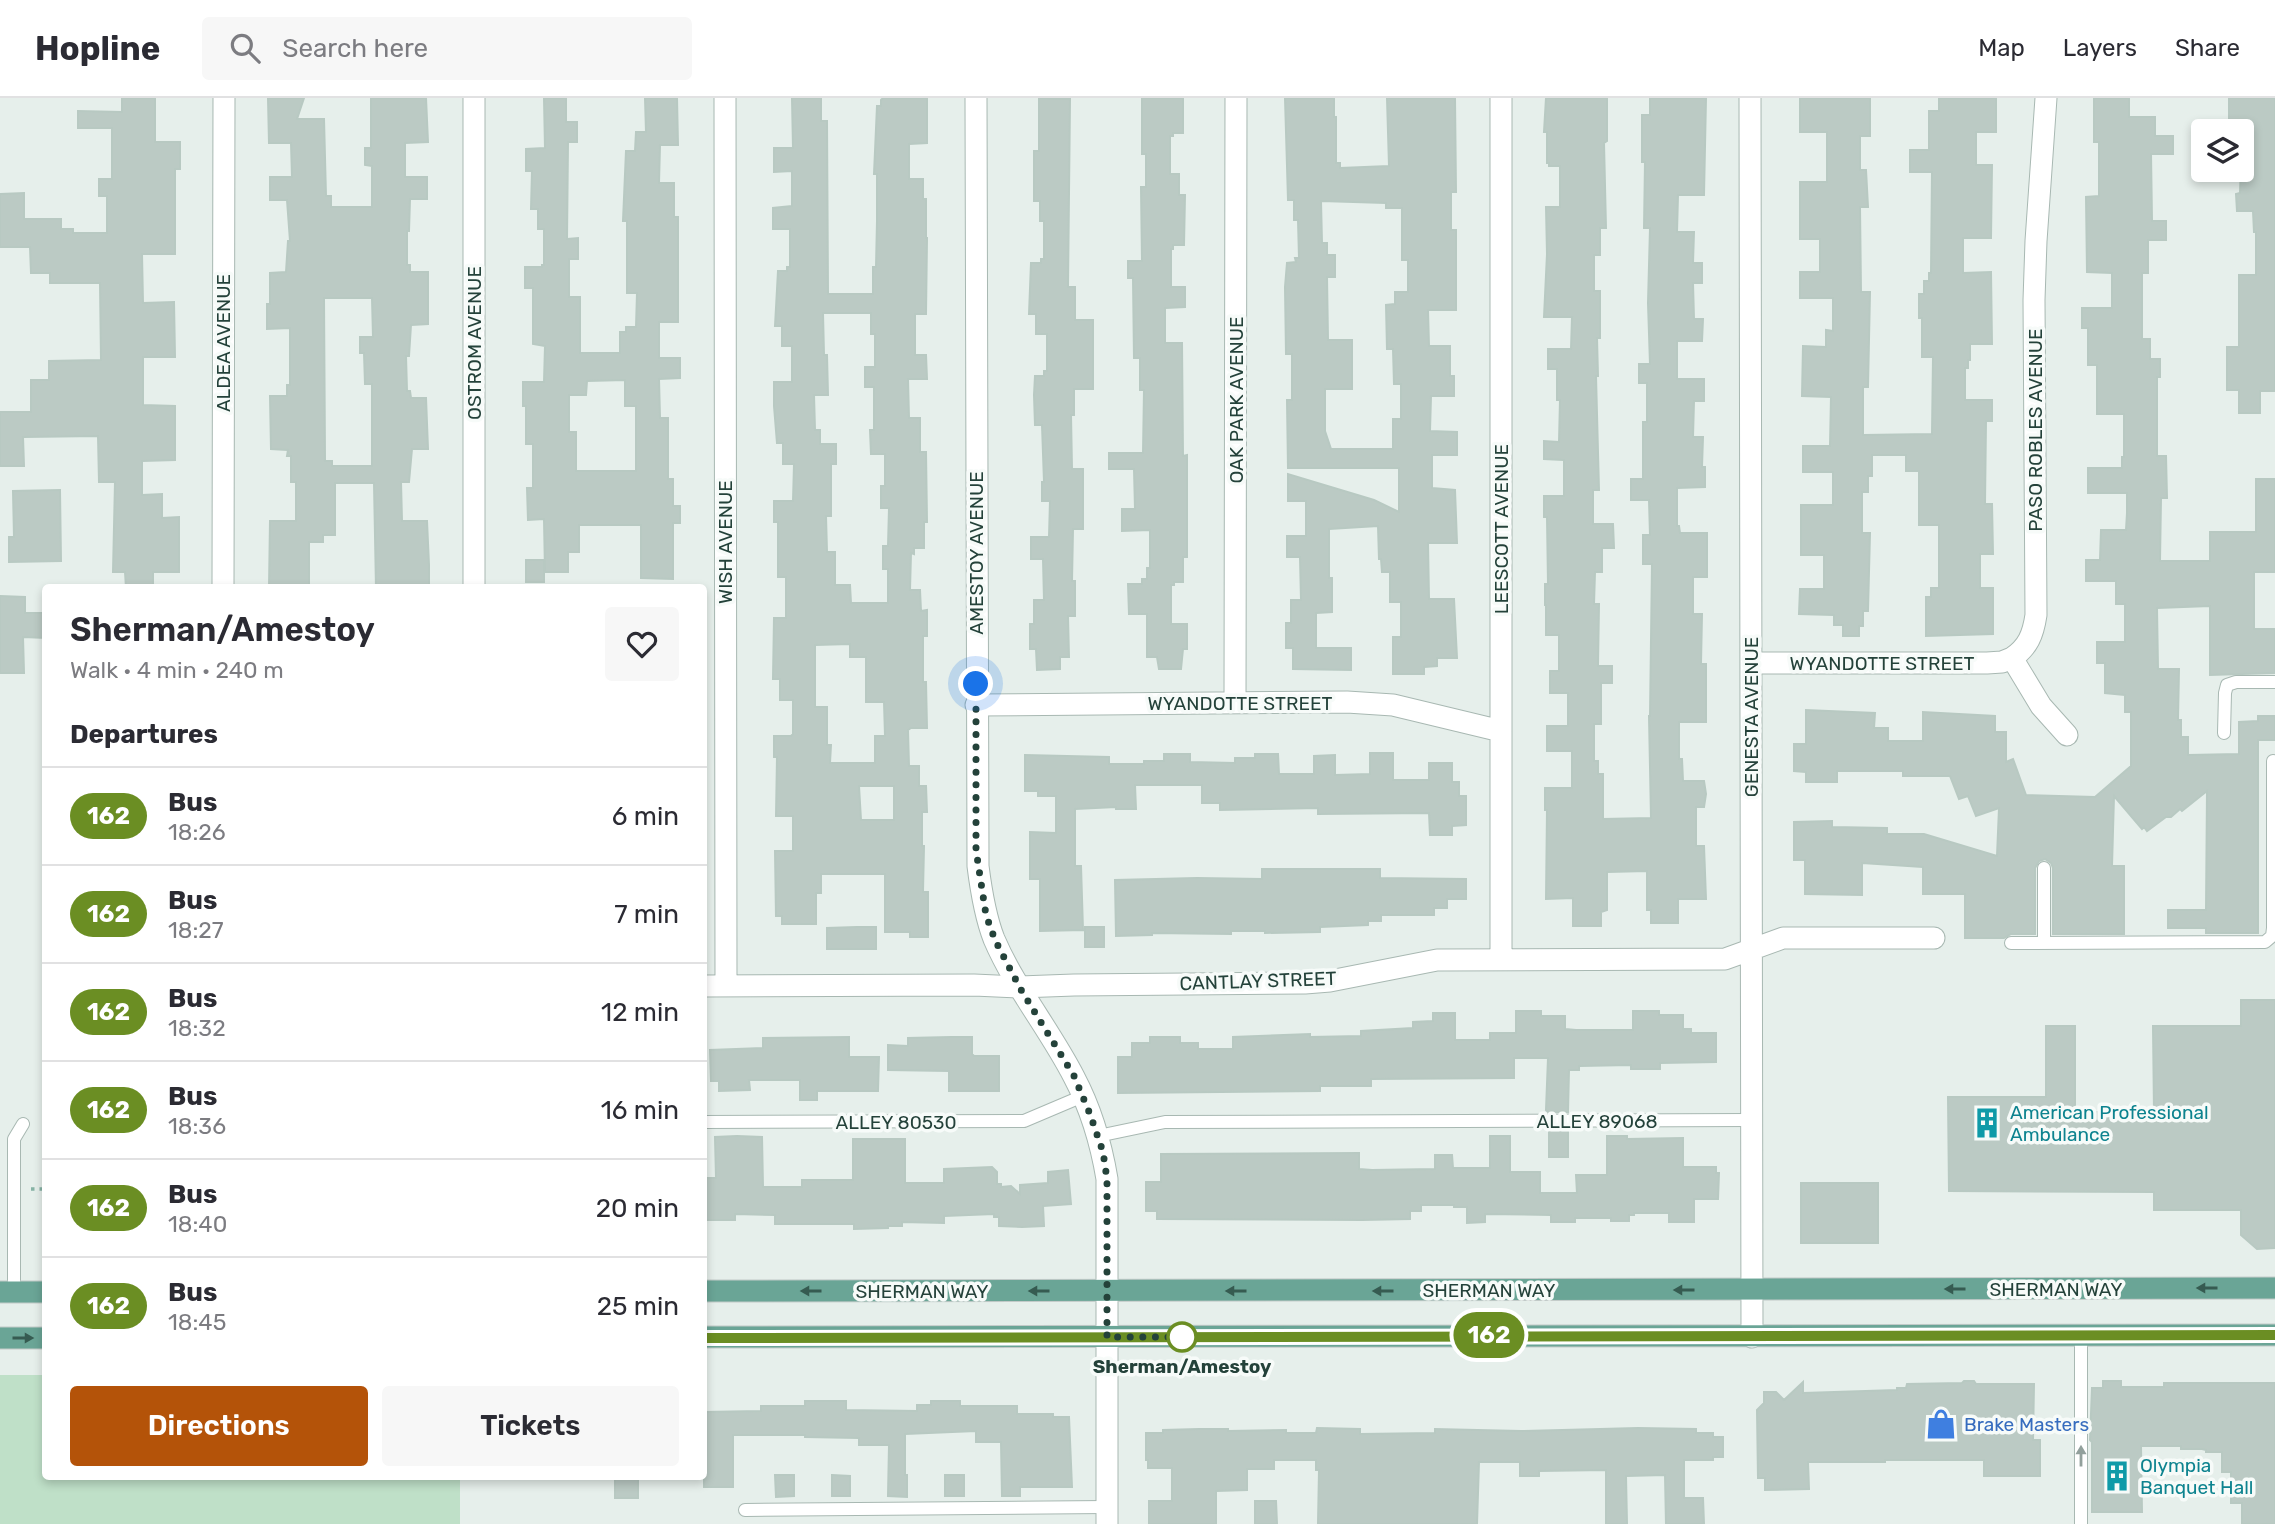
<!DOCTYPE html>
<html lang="en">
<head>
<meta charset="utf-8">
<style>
	:root { --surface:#fff; --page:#f7f7f7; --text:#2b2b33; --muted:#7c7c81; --line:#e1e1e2; --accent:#b45309 }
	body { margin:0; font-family:Rubik,sans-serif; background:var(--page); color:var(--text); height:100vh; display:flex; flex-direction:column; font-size:26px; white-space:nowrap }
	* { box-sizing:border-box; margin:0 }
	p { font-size:23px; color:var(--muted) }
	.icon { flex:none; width:38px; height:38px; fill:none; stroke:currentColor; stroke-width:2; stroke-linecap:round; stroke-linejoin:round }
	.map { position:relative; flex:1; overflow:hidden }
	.side { position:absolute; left:42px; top:486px; width:665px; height:896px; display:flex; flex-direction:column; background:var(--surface); border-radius:7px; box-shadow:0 4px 10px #0003 }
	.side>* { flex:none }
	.badge { padding:0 14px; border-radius:23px; font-size:24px; line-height:46px }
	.buttons { position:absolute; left:2191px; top:21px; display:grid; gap:14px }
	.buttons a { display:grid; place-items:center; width:63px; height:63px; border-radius:7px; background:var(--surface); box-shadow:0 4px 10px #0003; font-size:35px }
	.you { position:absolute; width:35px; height:35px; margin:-18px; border:5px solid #fff; border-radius:50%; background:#1a73e8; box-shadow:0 0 0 10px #1a73e833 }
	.map>.badge { position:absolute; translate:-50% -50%; box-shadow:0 0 0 4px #fff }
	h2 { padding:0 28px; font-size:26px; line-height:63px }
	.round { display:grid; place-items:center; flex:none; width:74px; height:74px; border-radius:7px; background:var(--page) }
	.overview { display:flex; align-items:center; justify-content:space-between; height:119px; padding:0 28px }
	h1 { font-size:33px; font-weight:600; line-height:52px }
	.primary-button { display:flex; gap:14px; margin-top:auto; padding:14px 28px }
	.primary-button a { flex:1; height:80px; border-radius:7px; background:var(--accent); color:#fff; font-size:28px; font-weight:600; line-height:80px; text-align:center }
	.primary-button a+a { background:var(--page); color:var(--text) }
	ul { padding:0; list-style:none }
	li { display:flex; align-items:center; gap:21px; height:98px; padding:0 28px; border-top:2px solid var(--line) }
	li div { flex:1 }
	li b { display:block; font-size:26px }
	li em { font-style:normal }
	li .badge { min-width:77px; font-weight:700; text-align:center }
	header { display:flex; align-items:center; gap:42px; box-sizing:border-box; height:98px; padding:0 35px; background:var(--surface); border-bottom:2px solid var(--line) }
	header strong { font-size:33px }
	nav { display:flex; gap:38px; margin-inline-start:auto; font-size:24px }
	.search { width:490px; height:63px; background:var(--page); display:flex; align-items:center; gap:18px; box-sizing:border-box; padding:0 24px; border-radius:7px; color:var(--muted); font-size:26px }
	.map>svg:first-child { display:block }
	.green { fill:#bfe0c8 }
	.building { fill:#bbcac4; stroke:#b8c9c2; stroke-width:2; fill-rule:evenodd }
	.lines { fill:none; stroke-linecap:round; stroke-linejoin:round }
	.service-casing { stroke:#a8b8b2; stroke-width:14 }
	.minor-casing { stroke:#a8b8b2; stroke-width:23 }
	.tertiary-casing { stroke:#a8b8b2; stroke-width:23 }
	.primary-casing { stroke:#c2cac8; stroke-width:23 }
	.path { stroke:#86b3a5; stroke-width:3.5; stroke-dasharray:3.5 5; stroke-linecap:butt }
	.service { stroke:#fff; stroke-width:12 }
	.minor { stroke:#fff; stroke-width:21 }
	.tertiary { stroke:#fff; stroke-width:21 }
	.primary { stroke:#6aa596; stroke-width:21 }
	.oneway { fill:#365b51 }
	.oneway2 { fill:#92a09c }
	.line-casing { stroke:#fff; stroke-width:16 }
	.line { stroke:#6b8e23; stroke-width:10 }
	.walk { stroke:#24423a; stroke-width:7; stroke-dasharray:0 12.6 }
	.stop-dot { fill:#fff; stroke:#6b8e23; stroke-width:3.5 }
	.labels { text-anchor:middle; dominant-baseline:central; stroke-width:7; stroke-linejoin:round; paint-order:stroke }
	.street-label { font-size:19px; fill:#24423a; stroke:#f7fbf9 }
	.culture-label { font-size:19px; fill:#0d838f; stroke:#f7fbf9; text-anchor:start }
	.stop-label { font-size:19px; font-weight:bold; fill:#24423a; stroke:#f7fbf9 }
	.shop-label { font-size:19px; fill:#366cbe; stroke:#f7fbf9; text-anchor:start }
</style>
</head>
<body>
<header>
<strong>Hopline</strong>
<div class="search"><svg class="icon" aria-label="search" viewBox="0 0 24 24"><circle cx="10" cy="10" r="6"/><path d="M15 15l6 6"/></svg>Search here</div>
<nav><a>Map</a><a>Layers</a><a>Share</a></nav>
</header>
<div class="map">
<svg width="2275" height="1426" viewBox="0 0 2275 1426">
	<rect width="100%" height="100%" fill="#e6efeb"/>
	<path class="green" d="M0,1277H45L46,1379H460V1426H0Z"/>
	<path class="building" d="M122,0H155V44H180V71H175V156H142L143,205L174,204L175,259H143V307L175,308V362L142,363V397L162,396V420L179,419V474H153V490H126L125,474H113L115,384H99L98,338L23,339L24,368H0V314H31V282H49V263L101,262L100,185H50V175H31L30,149H0V96L24,95V121H61V131H73V135H107V98H99V81H112V30H78V13L122,14Z
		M268,0H304L297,21H324L326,98H331V109H372V68L365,67V50H371V0H426L428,44L405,45V79H427V101H410L409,133H407V167H410V174H428V226L411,227L409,258H406L407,293H410L411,300H426L428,351H412L409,384H401L402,423H427L429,467V489L427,490H376L374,385H335V437H323V444H309V490H269L270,423H296V384H291V358H287L288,352L271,351L270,298H287V287H290V230L267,231V206H270V175L286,174L288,143H290L287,102H270V79H292L291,45H269ZM324,200H372L373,239H360V255H364L365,286H372V368H332V363H325Z
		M544,0H566V24H577V44H568L567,141L578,140V161H569V199H580V255H620V234H626V229H636L637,195H627V123H623L626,53H635L636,34H646L645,0H677L678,47H660L659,85H674V119H678V224H659V260H680V280L659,281L660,320H668V381H673V408H680V425H673V481L641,480V427H579V454H568V474H545L544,421L528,422L527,390H533V346H526V308H523V284H544L545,248L533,246V190H525V169H542V167H544V131H538V111H531L532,73H526V51L545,50ZM625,282V308H636V373H576V334H569V297H586L587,283Z
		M792,0H821V23H827L828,196H873V169H876L877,123V76H874L877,8H881V2L883,0H927V45L909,46V81H923V101H926V140H927L926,216H915V257H926L927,281H908L909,320H920V354H926L927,424H924V450H914V456L911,455L910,492H920L921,513L927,512V538H923V584H926L927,630H911L908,632L909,668H919V688H926L927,714H922V748H924L923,794H928V839H910V834H885V776H821V795H816V826H782V818H776L775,753H793V718H776L777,659H774V638H791L793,636V602H780V581H773L774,520H786V479H778V424H774V403H793L794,366H783V345H777L774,308V284H792V248H782V228H775L778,173H787V169H790V131H773V110L792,108V73L774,74V50H793ZM823,215H871V236H875V269H865V289H874V332H870L871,356H885V388H881V410H889L888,448H883V471H888V505H851L850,487H835V454H827L826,418H831V366H836V346H820V332H815L814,297H828L827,257H824ZM850,546V559H866V604H884L885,638H875V665H830L831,647H827V609H815V547ZM859,688H894V722H861Z
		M1039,0L1070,1L1068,189H1075V222H1093V291H1074V317H1071L1072,371H1083V431H1073L1072,483H1075V518H1068L1069,559H1060V571L1037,572L1036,551H1030V526H1034V502H1044L1043,461H1031V439H1049L1050,403H1042V384H1044L1042,327H1035L1034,297L1035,278H1044V273H1047V236H1036V216H1029L1031,165H1041V161H1044V123H1040V103H1034V53H1039Z
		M1142,0H1183V35H1173V38H1170V76H1179V97H1185L1184,147H1173V151H1171V189H1185V209L1165,210V245H1182L1183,358L1187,357V459H1183V484H1174V487H1171V526H1187V551H1183L1181,571H1159L1157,559H1147V516H1129L1128,486H1142V481H1147V470H1150V432L1122,433V411H1135L1134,371H1109V355H1143L1144,292H1140V260H1134L1133,180H1128V163H1142L1141,89H1146V56H1142Z
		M1285,0H1334V19H1336V65H1340V70L1389,68L1387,0H1455L1456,94H1451V132H1456V212H1428L1429,248H1450V278H1454V298H1431L1430,333L1457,334V357H1432V390L1455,392L1457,445H1428L1429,501H1454L1457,560H1437V568L1424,569V576H1393V539H1401V504H1390V474H1382L1381,461H1379L1378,428L1329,431V480H1332V514L1316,515V550H1351V572L1293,571V550H1286V525H1291V502H1301L1300,459H1287V438H1306V403H1288V376L1374,402L1399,414V370H1288L1287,302H1292V256H1286L1285,189L1287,165L1296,164L1295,160H1299L1298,122H1294V102H1288ZM1321,103L1386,105V110H1402V162H1408V194H1395V206L1386,207L1387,251H1393L1394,286H1401V321H1393V351H1331L1325,333V291H1352V242H1328L1327,179H1335V157H1327V145H1322Z
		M1546,0H1607V43L1604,45L1606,130H1600V157H1594V193H1600V240H1597L1598,278H1596L1599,392H1593V426H1613L1614,450H1602V474H1595L1594,506H1599L1598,568H1612V585H1601V626H1594V663H1598V676H1603V721L1651,720L1649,618H1650L1652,466H1643V437H1650L1649,402H1631V381H1643V324H1647V285H1639V266H1650L1648,205L1650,130H1644L1645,64H1642V17H1650V0H1706L1704,97H1678L1677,134H1694L1693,165H1702V185H1693L1694,221H1703L1702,243H1677V281H1704V303H1694L1693,339H1703L1702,369H1705V389L1677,390V428H1679L1680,435H1707V479H1693V516H1702L1701,566H1706V624H1679V661H1682L1683,683H1704L1706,696L1704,709H1696V748H1704L1706,801H1678V825H1651V812H1647V773L1607,774V812L1601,814V828H1573V800L1546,801L1547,712H1545V690H1572V653H1547V628H1568V595H1550V573H1559V537H1546V507H1545V486H1548L1547,419H1544V398H1564V362L1544,361V343L1559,344L1560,302H1557V271H1548V251H1571L1572,219H1544L1547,156L1546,109H1560V68H1549V65H1547V34H1544Z
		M1800,0H1870V38H1860V72H1866L1868,109H1860L1861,194H1870L1868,289H1863V337L1932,336L1933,259H1922V220H1919V196H1924V183H1929V175H1931L1932,74H1910V52H1929V13H1939V0H1996V34H1976V67H1992L1991,140H1963V175L1991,174L1992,246H1970V262H1968V270H1965V302H1992V323H1986L1985,406H1992L1993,456H1980V490H1993V536L1926,538V499H1931V490H1939V427H1919V373H1906V357H1872V378H1868V394H1862V435H1870L1868,513H1863V528H1859V538H1843V527H1834V517L1799,516L1800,491H1824V457H1801V407H1833V374H1803V348H1830L1831,299L1802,298L1803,248L1826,249V232L1833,233V200H1800V174H1820V141H1800V84H1827V34H1800Z
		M2094,0H2129V19H2155V38H2173V56H2151L2152,123H2166V142H2148V175H2142V241H2150V261H2160V279H2157V358H2166L2167,400H2161L2160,463H2210V434H2256V381H2275V474H2254V531H2275V575L2210,577V508L2157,510L2158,571H2179L2178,622H2181V639H2188V657L2239,656V624L2258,623V618H2275V642H2258V835H2206V830H2168V812H2206L2207,693L2182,713L2180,711L2171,719H2166L2147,733L2144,729L2142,731L2114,698L2112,768H2124V836H2053V770L2051,765L2045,761L2039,763L2035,770V836H2011L2004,840H1965V796H1923V769L1862,765V797L1805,796V762H1794V724L1832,723V729L1887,730V736H1924L1997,758L1999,710L1976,718L1968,698L1959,701L1950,678H1903V673H1837V684H1806V674L1794,673V646H1806V612L1875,615L1874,630H1888V643H1923V614L1995,618V634H2006V664L2013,661L2026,697L2095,699L2131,668V614H2125V597L2105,595V565H2097V544H2125V506H2116V483H2086V462H2100L2101,432H2126L2127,415V395H2088V370H2122V359H2124V316H2097V267H2088V230H2082V210H2112V175L2087,174L2086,99L2099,98V44H2094Z
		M2229,0H2275V293H2260V315H2239V292H2227V249H2239V177H2256V134H2254L2253,113H2237L2236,96L2240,95L2242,33H2229Z
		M60,392L61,463L9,464V439H14L13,393Z
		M526,462H544V484H526Z
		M0,498L25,499V515H46V540L23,539L24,575H0Z
		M1370,655H1393V682H1429V665H1452V684H1459V698H1466V727L1452,728V737H1430L1429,715L1318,716V710L1220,712V705H1202V687H1135L1136,711H1116V709L1075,711V768H1081L1083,832L1040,833V781H1030V734L1056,735V698H1038V693H1025V657L1109,659V666H1144V663H1164V656H1190V664L1235,665V660H1255V656H1278L1279,676H1314V658L1335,657V677L1370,676Z
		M1262,771H1380V780L1466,781V801H1447V810H1434V817H1381V823H1368V827L1320,829V834L1265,835V833H1231V836L1152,835V837L1116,838L1115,782L1197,780L1262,781Z
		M857,829H876V851H827V830Z
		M1085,829H1104V849H1085Z
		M2241,902H2275V1150L2257,1151L2241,1137V1112H2154V1094L1949,1093L1948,999H2046V928H2075V1014H2154L2153,928H2241Z
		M1516,913H1541V918H1565V931L1576,932H1633V913H1659V917H1683V931H1691V935H1716V964L1660,965V971H1631V967L1579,968V972H1569L1568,1014H1548L1546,1012L1548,960H1514V980L1371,981V988H1320V993L1118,995V959H1132V945H1150V939H1180V945H1198V951H1233V939L1310,936V939L1361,938V933L1413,930V924L1433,923V915H1455V942H1490V935H1516Z
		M849,939V959H879L878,993H817V1002H800V982H749L750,992L719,993V983H711L710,952L763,950V940Z
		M951,939H972V956L974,958H999V993H949V973L888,972V947L908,948V940Z
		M1549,1031H1568V1059H1549Z
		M737,1038L762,1039L763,1089H802V1082H853V1041H905V1085H944V1071L992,1069L997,1074V1086H1001V1089L1011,1088L1020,1096V1087L1048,1085V1074L1068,1072L1071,1106L1043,1108L1044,1128L1022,1129L999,1128V1119H994V1116L944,1118V1125L902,1124V1128H888V1130L854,1131V1126H775V1117L735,1116V1122H704V1080H716L715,1039Z
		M1490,1038H1510V1074H1540V1095H1577L1576,1077H1607V1038H1627V1041L1683,1040V1069H1716V1075H1719L1718,1101H1694V1124H1669V1115H1634V1117H1629V1123H1611V1120H1575V1124H1551V1117L1485,1116V1124L1467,1125V1109H1454V1107H1421V1113H1410V1121L1362,1122L1157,1121V1113H1146V1084H1161V1056L1359,1055V1071L1372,1072L1435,1071V1057H1452L1453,1070H1490Z
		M1801,1085H1878V1145H1801Z
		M1964,1283H1974L1976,1286H2034L2033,1342H2040V1378H1984V1362H1885V1364H1808L1809,1391L1765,1392V1380H1758L1757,1312L1764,1305V1294H1776L1784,1302L1803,1284V1295L1897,1292V1290H1906L1907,1286L1962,1285Z
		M2103,1283H2121V1289H2164V1285H2275V1426H2242V1405H2231V1374H2222V1354H2206V1352L2202,1351H2181V1348H2141L2142,1414H2092V1344L2090,1342L2092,1290H2103Z
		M805,1303H846V1312L917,1313V1307H931V1303H960V1308H1017V1316H1053V1319H1069L1072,1389H1020V1398H1002L1001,1344H976V1333L905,1336V1377H907V1399L888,1398L889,1347H859V1340L805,1339V1337H733V1389H704V1314L761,1313V1308H805Z
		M1317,1330L1360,1331V1336L1435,1335V1331L1521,1333L1638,1330L1696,1331V1335H1713V1339H1723V1359H1713V1362H1684V1400H1703L1704,1426H1666L1665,1377L1626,1378L1627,1426H1606V1372L1539,1373V1378H1520V1364H1479L1477,1426H1318L1319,1372H1316V1362H1274V1371H1247V1392L1216,1393V1426H1149V1403H1172V1370H1148V1362H1146V1335H1163V1332L1199,1331H1228V1333L1286,1332V1335H1316Z
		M775,1377H794V1398L776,1399Z
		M832,1377L850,1378V1398H832Z
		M945,1377H964V1398H945Z
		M615,1379H638V1400H615Z
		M1255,1403H1276L1277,1426H1255Z"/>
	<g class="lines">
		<g class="service-casing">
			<path id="service" d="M2224,635L2225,595L2227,587L2236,584H2275
				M2044,770V845
				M2011,845L2265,844L2272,838L2273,830V663
				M704,1024L1024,1023L1083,998
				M1098,1038L1165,1024L1752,1022
				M14,1194V1041L23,1026
				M745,1412L1107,1409
				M2081,1426V1238"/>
		</g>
		<g class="minor-casing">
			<path id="minor" d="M474,0V490
				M725,0L726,888
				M1501,0V862
				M1750,0L1752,1239
				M2046,0L2036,143L2034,202L2036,517C2033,537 2028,549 2012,560L2041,608L2067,637
				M223,490L224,0
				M1751,565H1987L2002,564L2012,560
				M1235,605L1236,0
				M976,607L1347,604L1393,607L1501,633
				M704,888L974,887L1020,889L1074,887L1305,885L1330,883L1437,862L1725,861L1783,840H1934"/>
		</g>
		<g class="tertiary-casing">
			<path id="tertiary" d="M976,0L978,768C981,792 985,818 994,841C1015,890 1050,932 1074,979C1091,1011 1101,1045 1107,1081V1426"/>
		</g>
		<g class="primary-casing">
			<path id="primary" d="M704,1193L2275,1190
				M0,1194H46
				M704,1239L2275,1237
				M0,1240H46"/>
		</g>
		<path class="path" d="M45,1022L46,1082
			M31,1091H44V1082"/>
		<use href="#service" class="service"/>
		<use href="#minor" class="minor"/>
		<use href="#tertiary" class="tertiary"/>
		<use href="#primary" class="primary"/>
	</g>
	<defs><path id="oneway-solid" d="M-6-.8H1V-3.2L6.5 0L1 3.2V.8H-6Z" transform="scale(1.75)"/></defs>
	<g class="oneway">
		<use href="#oneway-solid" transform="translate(2207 1190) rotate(180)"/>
		<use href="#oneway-solid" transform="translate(1955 1191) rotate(180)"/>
		<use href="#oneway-solid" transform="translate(1684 1192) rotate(180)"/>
		<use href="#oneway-solid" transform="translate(811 1193) rotate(180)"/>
		<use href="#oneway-solid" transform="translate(1039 1193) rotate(180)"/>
		<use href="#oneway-solid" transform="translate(1236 1193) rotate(180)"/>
		<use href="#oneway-solid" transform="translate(1383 1193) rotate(180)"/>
		<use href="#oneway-solid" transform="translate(23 1240)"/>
	</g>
	<use class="oneway2" href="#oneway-solid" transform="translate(2081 1358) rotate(-90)"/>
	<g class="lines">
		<g class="line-casing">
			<path id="line" d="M704,1240L2275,1237"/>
		</g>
		<use href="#line" class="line"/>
		<path class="walk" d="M976,586V752L986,817L995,842L1020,890L1074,978L1090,1016L1103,1054L1107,1081V1239H1191H1182"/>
	</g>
	<defs>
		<g id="building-bare" transform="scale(2.415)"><path d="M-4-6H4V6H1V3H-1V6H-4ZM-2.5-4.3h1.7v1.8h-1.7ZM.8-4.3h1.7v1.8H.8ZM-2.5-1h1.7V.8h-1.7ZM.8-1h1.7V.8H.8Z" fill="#0f9aa8" stroke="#f7fbf9" stroke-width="2.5" paint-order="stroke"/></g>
		<g id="shop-bare" transform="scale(2.415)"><path d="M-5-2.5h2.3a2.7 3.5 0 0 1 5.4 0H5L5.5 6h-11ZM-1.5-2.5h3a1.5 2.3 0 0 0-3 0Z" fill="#3f7fe0" stroke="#f7fbf9" stroke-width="2.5" paint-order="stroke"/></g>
	</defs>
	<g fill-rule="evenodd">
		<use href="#building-bare" x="1987" y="1025"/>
		<use href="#shop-bare" x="1941" y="1326"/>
		<use href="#building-bare" x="2117" y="1378"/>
	</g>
	<circle class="stop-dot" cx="1182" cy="1239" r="14"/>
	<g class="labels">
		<g class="street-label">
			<text transform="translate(223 245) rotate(-90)">ALDEA AVENUE</text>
			<text transform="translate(474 245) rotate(-90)">OSTROM AVENUE</text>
			<text transform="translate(1236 302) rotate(-90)">OAK PARK AVENUE</text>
			<text transform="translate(2035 332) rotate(-90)">PASO ROBLES AVENUE</text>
			<text transform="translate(1501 431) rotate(-90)">LEESCOTT AVENUE</text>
			<text transform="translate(725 444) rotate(-90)">WISH AVENUE</text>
			<text transform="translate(976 455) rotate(-90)">AMESTOY AVENUE</text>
			<text x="1882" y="565">WYANDOTTE STREET</text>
			<text x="1240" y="605">WYANDOTTE STREET</text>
			<text transform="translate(1751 619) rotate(-90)">GENESTA AVENUE</text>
			<text transform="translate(1258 883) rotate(-2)">CANTLAY STREET</text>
			<text x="1597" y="1023">ALLEY 89068</text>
			<text x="896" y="1024">ALLEY 80530</text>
			<text x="2056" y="1191">SHERMAN WAY</text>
			<text x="1489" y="1192">SHERMAN WAY</text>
			<text x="922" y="1193">SHERMAN WAY</text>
		</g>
		<g class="culture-label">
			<text x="2010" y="1014">American Professional<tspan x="2010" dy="22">Ambulance</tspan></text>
			<text x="2140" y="1367">Olympia<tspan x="2140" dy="22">Banquet Hall</tspan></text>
		</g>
		<g class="stop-label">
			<text x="1182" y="1268">Sherman/Amestoy</text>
		</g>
		<g class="shop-label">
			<text x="1964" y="1326">Brake Masters</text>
		</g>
	</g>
</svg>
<div class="buttons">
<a><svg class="icon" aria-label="layers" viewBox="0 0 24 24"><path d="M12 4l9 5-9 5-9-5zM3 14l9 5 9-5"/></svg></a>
</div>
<div class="you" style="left:976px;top:586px"></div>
<b class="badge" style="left:1489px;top:1237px;background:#6b8e23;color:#fff">162</b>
<section class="side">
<div class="overview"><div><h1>Sherman/Amestoy</h1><p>Walk · 4 min · 240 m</p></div><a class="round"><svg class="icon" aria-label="heart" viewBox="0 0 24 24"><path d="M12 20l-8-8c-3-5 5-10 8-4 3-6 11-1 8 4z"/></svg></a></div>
<h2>Departures</h2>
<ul>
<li><span class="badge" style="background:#6b8e23;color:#fff">162</span><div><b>Bus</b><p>18:26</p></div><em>6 min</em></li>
<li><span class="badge" style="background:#6b8e23;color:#fff">162</span><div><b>Bus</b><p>18:27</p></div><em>7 min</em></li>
<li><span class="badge" style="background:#6b8e23;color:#fff">162</span><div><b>Bus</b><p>18:32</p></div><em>12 min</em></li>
<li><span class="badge" style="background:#6b8e23;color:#fff">162</span><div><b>Bus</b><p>18:36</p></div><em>16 min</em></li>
<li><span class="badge" style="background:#6b8e23;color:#fff">162</span><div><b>Bus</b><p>18:40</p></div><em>20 min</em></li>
<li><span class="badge" style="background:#6b8e23;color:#fff">162</span><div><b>Bus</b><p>18:45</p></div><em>25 min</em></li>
</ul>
<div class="primary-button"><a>Directions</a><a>Tickets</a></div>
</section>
</div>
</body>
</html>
